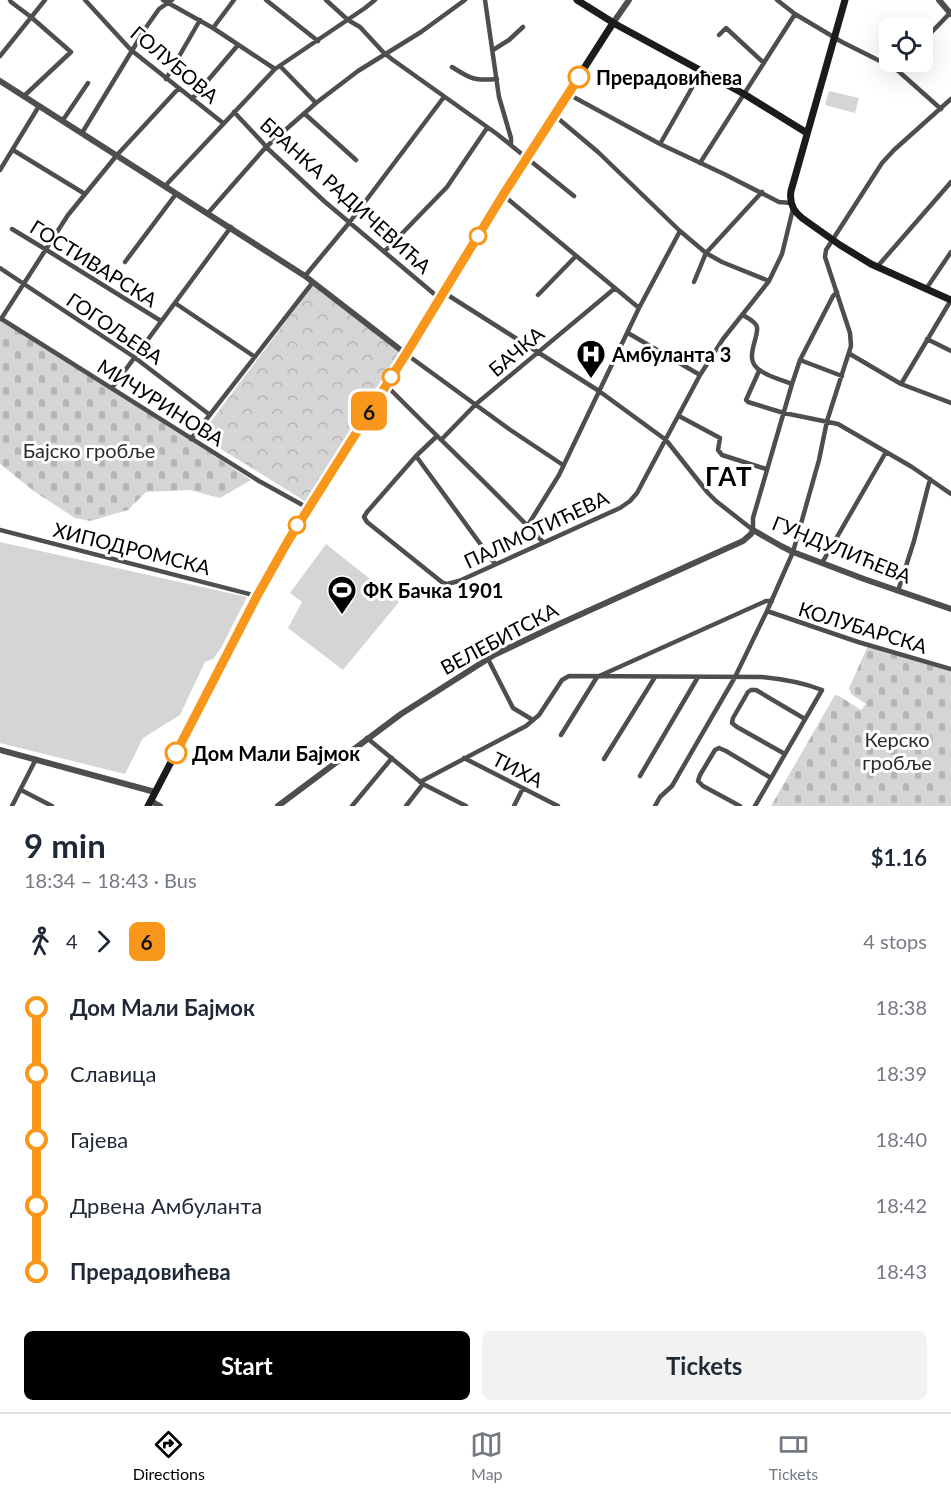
<!DOCTYPE html>
<html lang="en">
<head>
<meta charset="utf-8">
<style>
	:root { --surface:#fff; --page:#f2f2f3; --text:#1f2937; --muted:#747a83; --line:#e0e1e3; --accent:#000 }
	body { margin:0; font-family:Lato,sans-serif; background:var(--page); color:var(--text); height:100vh; display:flex; flex-direction:column; font-size:22px; white-space:nowrap }
	* { box-sizing:border-box; margin:0 }
	p { font-size:20px; color:var(--muted) }
	.icon { flex:none; width:33px; height:33px; fill:none; stroke:currentColor; stroke-width:2; stroke-linecap:round; stroke-linejoin:round }
	.map { position:relative; height:806px; overflow:hidden }
	.panel { display:flex; flex-direction:column; background:var(--surface); flex:1 }
	.panel>* { flex:none }
	.badge { padding:0 12px; border-radius:9px; font-size:21px; line-height:39px }
	.buttons { position:absolute; left:879px; top:18px; display:grid; gap:12px }
	.buttons a { display:grid; place-items:center; width:54px; height:54px; border-radius:9px; background:var(--surface); box-shadow:0 6px 24px #0002; font-size:30px }
	.map>.badge { position:absolute; translate:-50% -50%; box-shadow:0 0 0 3px #fff }
	.legs { display:flex; align-items:center; gap:9px; height:66px; padding:0 24px; font-size:20px }
	.legs p { margin-inline-start:auto }
	.summary { display:flex; align-items:center; justify-content:space-between; height:102px; padding:0 24px }
	h1 { font-size:33px; font-weight:700; line-height:45px }
	.primary-button { display:flex; gap:12px; margin-top:auto; padding:12px 24px }
	.primary-button a { flex:1; height:69px; border-radius:9px; background:var(--accent); color:#fff; font-size:24px; font-weight:700; line-height:69px; text-align:center }
	.primary-button a+a { background:var(--page); color:var(--text) }
	ul { padding:0 24px; list-style:none }
	li { display:flex; align-items:center; gap:21px; height:66px; font-size:22px }
	li i { display:grid; place-items:center; width:9px; height:100%; margin:0 8px; background:currentColor }
	li i::after { content:''; width:15px; height:15px; margin:-8px; border:4px solid; border-radius:50%; background:var(--surface) }
	li p { margin-inline-start:auto }
	li:first-child i { background:linear-gradient(#0000 50%,currentColor 0) }
	li:last-child i { background:linear-gradient(currentColor 50%,#0000 0) }
	.dock { display:flex; justify-content:space-around; align-items:center; height:84px; border-top:2px solid var(--line); background:var(--surface); font-size:16px; color:var(--muted) }
	.dock a { display:grid; justify-items:center; gap:3px }
	.dock .on { color:var(--accent) }
	.map>svg:first-child { display:block }
	.grass { fill:#d5d5d5 }
	.forest { fill:url(#forest-crowns) }
	.cemetery { fill:url(#cemetery-stones) }
	.lines { fill:none; stroke-linecap:round; stroke-linejoin:round }
	.minor { stroke:#4e4e4e; stroke-width:4.5 }
	.tertiary { stroke:#4e4e4e; stroke-width:6 }
	.secondary { stroke:#1b1b1b; stroke-width:7 }
	.line-1-casing { stroke:#fff; stroke-width:14 }
	.line-1 { stroke:#f8971b; stroke-width:9 }
	.stop-1-dot { fill:#fff; stroke:#f8971b; stroke-width:3 }
	.labels { text-anchor:middle; dominant-baseline:central; stroke-width:6; stroke-linejoin:round; paint-order:stroke }
	.street-label { font-size:20px; fill:#000; stroke:#fff }
	.stop-label { font-size:20px; font-weight:bold; fill:#000; stroke:#fff; text-anchor:start }
	.poi-label { font-size:20px; font-weight:bold; fill:#000; stroke:#fff; text-anchor:start }
	.park-label { font-size:20px; fill:#2c2c2c; stroke:#fff }
	.district-label { font-size:26px; font-weight:bold; letter-spacing:1.5px; fill:#000; stroke:#fff }
</style>
</head>
<body>
<div class="map">
<svg width="951" height="806" viewBox="0 0 951 806">
	<defs>
		<pattern id="forest-crowns" width="20" height="18" patternUnits="userSpaceOnUse" patternTransform="scale(1.5)"><rect width="20" height="18" fill="#d5d5d5"/><path d="M2 6a3 3 0 1 1 6 0M12 15a3 3 0 1 1 6 0" fill="none" stroke="#b5b5b5"/></pattern>
		<pattern id="cemetery-stones" width="16" height="16" patternUnits="userSpaceOnUse" patternTransform="scale(1.5)"><rect width="16" height="16" fill="#d5d5d5"/><path d="M2 7V4a2 2 0 0 1 4 0v3zM10 15v-3a2 2 0 0 1 4 0v3z" fill="#b5b5b5"/></pattern>
	</defs>
	<rect width="100%" height="100%" fill="#fff"/>
	<path class="grass" d="M829,91L859,98L855,113L825,105Z
		M0,542L247,597L221,648L213,659L205,662L180,715L143,738L125,774L0,743Z
		M326,544L399,602L343,670L288,628L302,602L290,593Z"/>
	<path class="forest" d="M314,284L403,353L308,503L200,436Z"/>
	<path class="cemetery" d="M0,319L144,409L251,480L220,498L190,490L146,492L128,510L90,521L75,518L35,492L0,464Z
		M868,646L951,668V806H771L835,695L839,696L861,710L866,704L851,694L849,688Z"/>
	<g class="lines">
		<path class="minor" d="M10,0L11,2L31,17L71,52L24,96
			M85,0L131,50L223,123
			M163,0L213,28L275,69
			M266,0L318,41
			M326,0L348,20L360,27L384,53L393,60L497,134L574,196
			M485,0L499,97L511,138V145
			M777,0L795,14L842,42L896,69L941,109
			M213,28L234,0
			M719,35L726,28L764,63
			M922,42L950,13
			M493,50L509,40L523,27
			M0,56L45,0
			M280,66L316,103
			M452,67C471,79 474,81 497,79
			M896,69L903,62
			M166,79L200,20
			M568,94L660,144L724,174L779,202L791,203
			M192,99L238,45
			M234,112L263,143L266,147L324,201L439,298
			M305,114L356,160
			M554,115L598,152L680,231L706,253L722,262L769,281
			M62,120L65,117L88,83
			M82,133L147,26L159,9L172,0
			M660,144L701,72
			M13,150L85,194
			M700,163L795,14
			M0,170L39,106
			M165,186L275,69L365,8L375,0
			M503,195L639,308
			M208,213L266,147L316,103L358,71L421,32L465,0
			M12,229L45,249L161,321
			M384,252L447,187L487,128
			M125,262L176,194
			M877,267L951,182
			M0,268L134,357L210,415
			M305,276L349,223L444,97
			M694,282L706,253L762,192
			M926,289L951,252
			M443,292L599,391L666,440L708,493L716,501L753,530
			M538,295L576,256
			M175,303L255,357
			M743,315C748,318 756,322 757,327C759,339 742,360 761,371C770,377 782,380 792,384
			M0,318L259,481L308,508
			M1,319L68,215L117,155L178,89
			M628,333L700,375
			M927,339L951,351
			M406,354L509,429L563,465
			M850,354L901,384L951,403
			M800,360L842,376
			M759,371L746,400L748,402L784,413L838,424L912,467L951,494
			M901,384L951,300
			M386,385C438,438 492,488 543,542
			M112,388L231,227
			M679,416L720,438L718,450L722,455L766,469
			M437,436L416,456L367,512L364,517L367,522L443,583L447,584L459,581L620,508L630,501L637,493L700,375L723,339L769,281L782,254L793,209
			M191,439L313,282
			M441,440L476,404L614,289
			M416,456L495,564
			M528,525L559,475L639,308L680,231
			M0,530L257,596
			M753,530V518L792,384L800,360L833,296L837,292
			M822,563L886,452
			M898,591L914,541L930,479
			M767,611L858,642L951,669
			M488,659L513,708L533,720
			M561,735L597,677L766,601H772
			M367,738L423,784L466,806
			M785,754L737,727L732,723L733,718L748,692L751,690H756L805,719
			M464,758L558,806
			M604,759L655,677
			M640,776L698,677
			M420,782L526,726L539,715L562,680L569,676L762,677C783,679 802,682 822,690L755,806
			M21,790L52,806
			M12,806L36,759
			M352,806L392,758
			M406,806L423,784
			M514,806L523,788
			M655,806L660,797L672,786L735,677L767,611L793,552L819,460L827,421L851,346L850,333L825,257L826,250L882,163L894,150L951,99
			M740,806L703,786L698,781L700,775L715,750L719,748L726,751L771,778"/>
		<path class="tertiary" d="M939,0L951,14
			M613,23L629,0
			M0,81L305,276L406,354
			M0,750L155,792
			M151,801L160,806
			M278,806L401,714L494,655L557,625L743,541L751,534L753,530L781,546L793,552L864,579L951,609"/>
		<path class="secondary" d="M577,0L617,25L744,94L807,133
			M845,0L791,191C789,203 793,211 802,218L840,245L871,264L951,300
			M148,806L284,546L406,354L503,195L613,23"/>
	</g>
	<g class="lines">
		<g class="line-1-casing">
			<path id="line-1" d="M176,753L257,596L288,541L406,354L503,195L579,77"/>
		</g>
		<use href="#line-1" class="line-1"/>
	</g>
	<defs>
		<g id="hospital-pin" transform="scale(1.5)"><path d="M0 17L-7.5 6A9.5 9.5 0 1 1 7.5 6Z" fill="#000" stroke="#fff"/><path d="M-5-5h3v3.5h4V-5h3V5h-3V1.5h-4V5h-3Z" fill="#fff"/></g>
		<g id="stadium-pin" transform="scale(1.5)"><path d="M0 17L-7.5 6A9.5 9.5 0 1 1 7.5 6Z" fill="#000" stroke="#fff"/><path d="M0-5a6.5 5 0 1 0 0 10a6.5 5 0 1 0 0-10ZM-3.5-1.8h7v3.6h-7Z" fill="#fff"/></g>
	</defs>
	<g fill-rule="evenodd">
		<use href="#hospital-pin" x="591" y="354"/>
		<use href="#stadium-pin" x="342" y="590"/>
	</g>
	<g class="stop-1-dot">
		<circle cx="579" cy="77" r="10"/>
		<circle cx="478" cy="236" r="8"/>
		<circle cx="391" cy="377" r="8"/>
		<circle cx="297" cy="525" r="8"/>
		<circle cx="176" cy="753" r="10"/>
	</g>
	<g class="labels">
		<g class="street-label">
			<text transform="translate(175 64) rotate(40)">ГОЛУБОВА</text>
			<text transform="translate(346 195) rotate(42)">БРАНКА РАДИЧЕВИЋА</text>
			<text transform="translate(94 263) rotate(32)">ГОСТИВАРСКА</text>
			<text transform="translate(115 328) rotate(34)">ГОГОЉЕВА</text>
			<text transform="translate(516 351) rotate(-40)">БАЧКА</text>
			<text transform="translate(161 402) rotate(32)">МИЧУРИНОВА</text>
			<text transform="translate(536 529) rotate(-25)">ПАЛМОТИЋЕВА</text>
			<text transform="translate(132 548) rotate(14)">ХИПОДРОМСКА</text>
			<text transform="translate(842 549) rotate(22)">ГУНДУЛИЋЕВА</text>
			<text transform="translate(863 627) rotate(17)">КОЛУБАРСКА</text>
			<text transform="translate(499 638) rotate(-28)">ВЕЛЕБИТСКА</text>
			<text transform="translate(518 769) rotate(27)">ТИХА</text>
		</g>
		<g class="stop-label">
			<text x="596" y="77">Прерадовићева</text>
			<text x="192" y="753">Дом Мали Бајмок</text>
		</g>
		<g class="poi-label">
			<text x="612" y="354">Амбуланта 3</text>
			<text x="363" y="590">ФК Бачка 1901</text>
		</g>
		<g class="park-label">
			<text x="89" y="450">Бајско гробље</text>
			<text x="897" y="739">Керско<tspan x="897" dy="23">гробље</tspan></text>
		</g>
		<g class="district-label">
			<text x="729" y="476">ГАТ</text>
		</g>
	</g>
</svg>
<div class="buttons">
<a><svg class="icon" aria-label="locate" viewBox="0 0 24 24"><circle cx="12" cy="12" r="6"/><path d="M12 2v4M12 18v4M2 12h4M18 12h4"/></svg></a>
</div>
<b class="badge" style="left:369px;top:411px;background:#f8971b;color:#111">6</b>
</div>
<section class="panel">
<div class="summary"><div><h1>9 min</h1><p>18:34 – 18:43 · Bus</p></div><b>$1.16</b></div>
<div class="legs"><svg class="icon" aria-label="walk" viewBox="0 0 24 24"><circle cx="13" cy="4" r="2"/><path d="M13 8l-2 6 4 7M11 14l-3 7M7 12l3-4h3l4 4"/></svg>4<svg class="icon" aria-label="forward" viewBox="0 0 24 24"><path d="M9 5l7 7-7 7"/></svg><b class="badge" style="background:#f8971b;color:#111">6</b><p>4 stops</p></div>
<ul>
<li><i style="color:#f8971b"></i><b>Дом Мали Бајмок</b><p>18:38</p></li>
<li><i style="color:#f8971b"></i><span>Славица</span><p>18:39</p></li>
<li><i style="color:#f8971b"></i><span>Гајева</span><p>18:40</p></li>
<li><i style="color:#f8971b"></i><span>Дрвена Амбуланта</span><p>18:42</p></li>
<li><i style="color:#f8971b"></i><b>Прерадовићева</b><p>18:43</p></li>
</ul>
<div class="primary-button"><a>Start</a><a>Tickets</a></div>
</section>
<nav class="dock">
<a class="on"><svg class="icon" aria-label="directions" viewBox="0 0 24 24"><path d="M12 3l9 9-9 9-9-9zM9 14v-3h6M13 9l2 2-2 2"/></svg>Directions</a>
<a><svg class="icon" aria-label="map" viewBox="0 0 24 24"><path d="M3 6l6-2 6 2 6-2v14l-6 2-6-2-6 2zM9 4v14M15 6v14"/></svg>Map</a>
<a><svg class="icon" aria-label="tickets" viewBox="0 0 24 24"><path d="M3 7h18v10H3zM15 7v10"/></svg>Tickets</a>
</nav>
</body>
</html>
